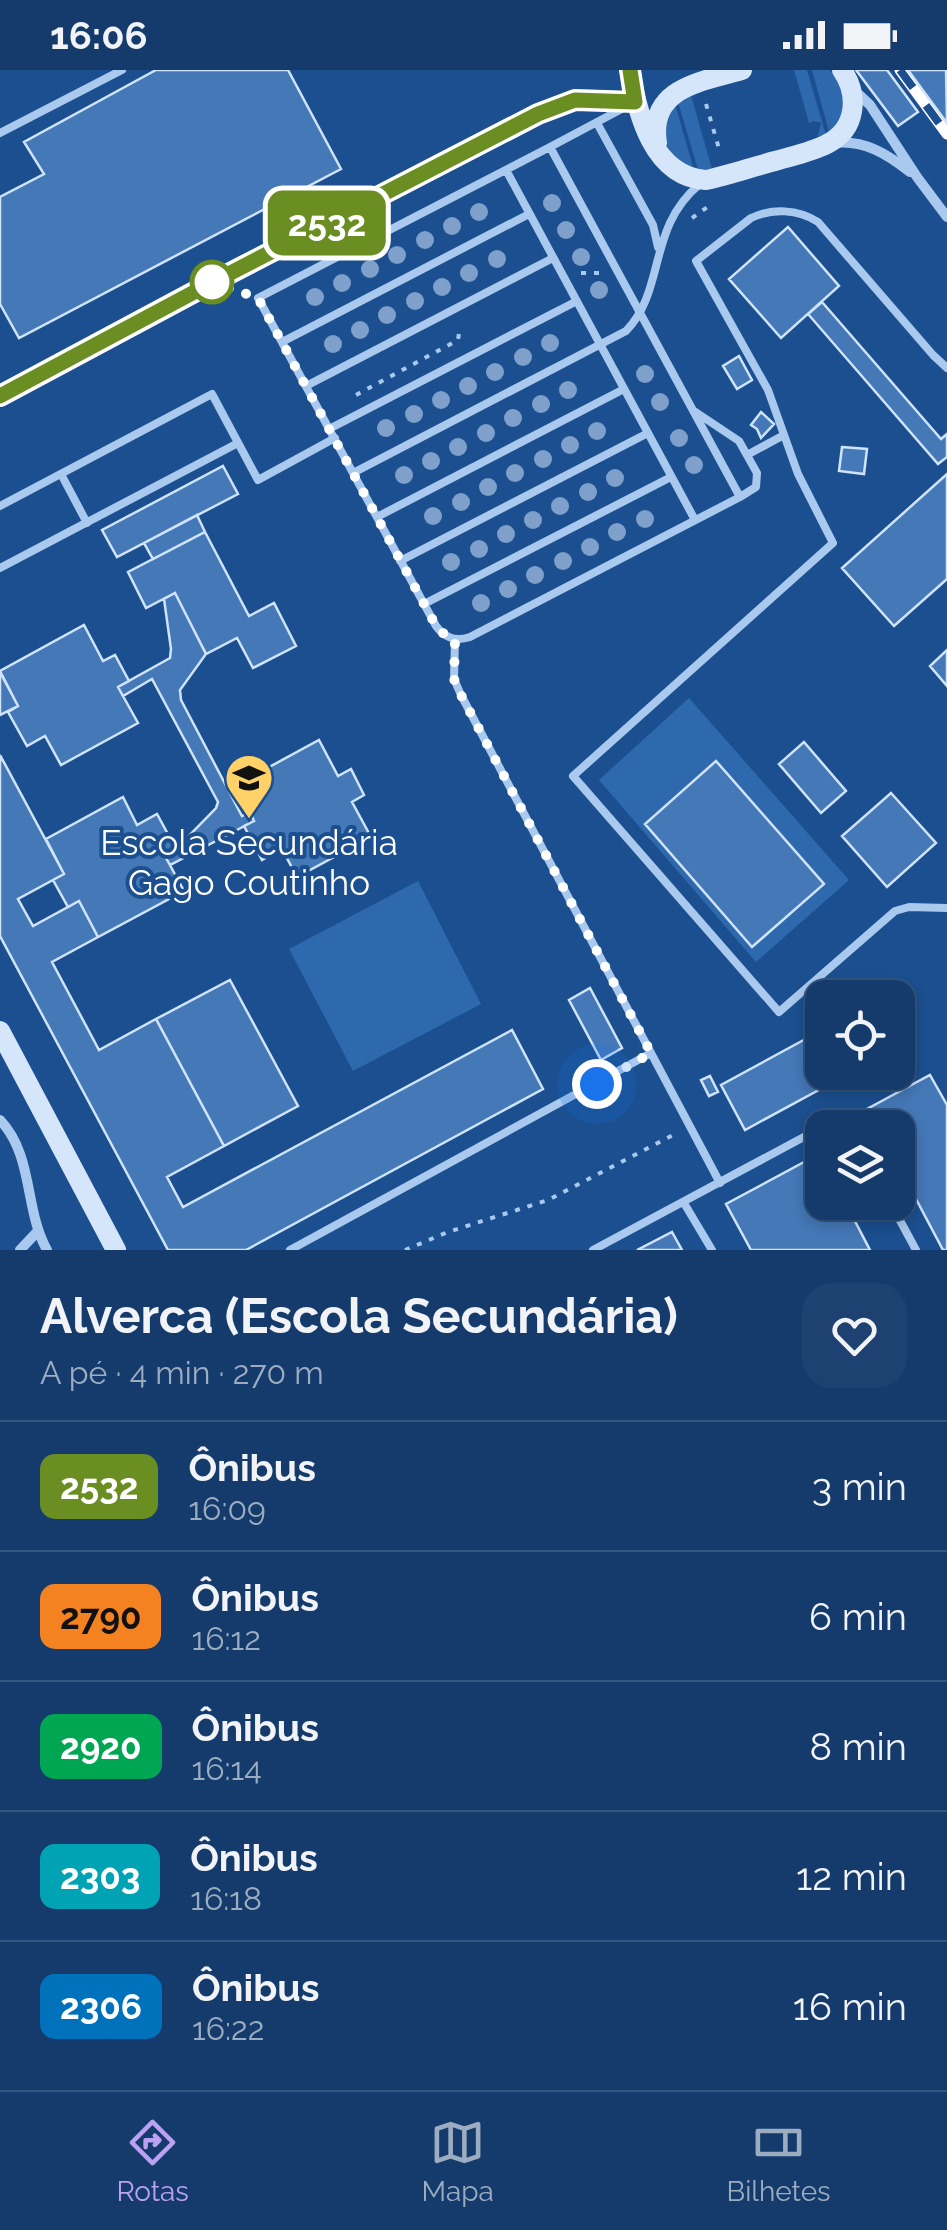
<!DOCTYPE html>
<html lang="pt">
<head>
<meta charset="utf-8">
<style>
	:root { --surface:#143b6b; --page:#1d4271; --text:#f1f3f6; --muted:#9dadc1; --line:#33557e; --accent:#bca0f2 }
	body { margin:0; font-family:Raleway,sans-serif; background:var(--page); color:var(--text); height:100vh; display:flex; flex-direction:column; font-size:38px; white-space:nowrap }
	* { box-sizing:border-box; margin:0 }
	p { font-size:32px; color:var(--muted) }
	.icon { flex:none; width:55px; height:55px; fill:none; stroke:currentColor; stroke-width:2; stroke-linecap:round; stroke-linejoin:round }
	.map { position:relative; height:1180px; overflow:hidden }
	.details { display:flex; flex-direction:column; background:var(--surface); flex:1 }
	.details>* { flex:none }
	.badge { padding:0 20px; border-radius:15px; font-size:35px; line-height:65px }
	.tools { position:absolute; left:805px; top:910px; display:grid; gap:20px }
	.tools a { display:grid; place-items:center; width:110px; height:110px; border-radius:20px; background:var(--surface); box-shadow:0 5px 15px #0003,0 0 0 2px var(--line); font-size:50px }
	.you { position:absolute; width:50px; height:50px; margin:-25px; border:8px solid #fff; border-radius:50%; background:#1a73e8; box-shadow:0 0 0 15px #1a73e833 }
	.map>.badge { position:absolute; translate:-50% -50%; box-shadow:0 0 0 5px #fff }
	.round { display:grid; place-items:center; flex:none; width:105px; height:105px; border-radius:30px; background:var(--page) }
	.summary { display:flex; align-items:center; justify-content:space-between; height:170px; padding:0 40px }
	h1 { font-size:48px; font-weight:700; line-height:75px }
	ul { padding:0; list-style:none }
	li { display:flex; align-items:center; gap:30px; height:130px; padding:0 40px; border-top:2px solid var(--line) }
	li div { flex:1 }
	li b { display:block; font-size:38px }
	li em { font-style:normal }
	li .badge { min-width:110px; font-weight:700; text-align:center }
	.status { display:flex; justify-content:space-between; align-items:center; height:70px; padding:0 50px; background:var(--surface); direction:ltr }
	.status svg { height:28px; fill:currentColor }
	.tabs { display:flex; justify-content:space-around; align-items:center; height:140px; border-top:2px solid var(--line); background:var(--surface); font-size:28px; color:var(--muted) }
	.tabs a { display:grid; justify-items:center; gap:5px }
	.tabs .on { color:var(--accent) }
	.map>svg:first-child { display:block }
	.green { fill:#2e69ad }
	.building { fill:#4478b7; stroke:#cfe3fa; stroke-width:2.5 }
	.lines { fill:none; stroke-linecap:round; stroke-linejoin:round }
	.path { stroke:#a9c9ee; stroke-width:4; stroke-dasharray:5 8; stroke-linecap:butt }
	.lane { stroke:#a9c9ee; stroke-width:8 }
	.street { stroke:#a9c9ee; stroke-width:10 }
	.secondary { stroke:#d6e6fa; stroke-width:20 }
	.rail-casing { stroke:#fff; stroke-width:11 }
	.rail { stroke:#1b4f8f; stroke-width:8; stroke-dasharray:22; stroke-linecap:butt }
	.tree { fill:#7ea0ca }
	.line-casing { stroke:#fff; stroke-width:22 }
	.line { stroke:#6b8e23; stroke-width:15 }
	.walk { stroke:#fff; stroke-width:10; stroke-dasharray:0 18 }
	.stop-dot { fill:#fff; stroke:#6b8e23; stroke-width:5 }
	.labels { text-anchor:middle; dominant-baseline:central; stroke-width:8; stroke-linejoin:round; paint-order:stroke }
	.poi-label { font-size:35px; fill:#fff; stroke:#1b4f8f }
</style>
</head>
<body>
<div class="status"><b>16:06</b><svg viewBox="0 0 49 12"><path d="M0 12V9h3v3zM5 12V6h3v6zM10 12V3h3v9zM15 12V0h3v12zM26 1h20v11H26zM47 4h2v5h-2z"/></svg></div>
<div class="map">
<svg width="947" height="1180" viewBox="0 0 947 1180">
	<rect width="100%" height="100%" fill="#1b4f8f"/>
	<path class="green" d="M794,0H807L826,65L817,69L821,53L814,51L809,53Z
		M812,0C813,0 828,0 829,0C845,7 847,35 841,49C839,52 832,59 829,62Z
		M691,25L712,99L698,100L678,32Z
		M675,34L694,100C661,86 660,62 675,34Z
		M689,628L849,810L756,892L599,710Z
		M418,811L481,934L353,1001L289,879Z"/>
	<path class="building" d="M156,0H288L341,99L19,268L0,234V127L44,104L24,72Z
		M856,0H887L918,42L898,56Z
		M908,0H946L947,53Z
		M788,157L839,216L781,268L729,209Z
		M822,232L941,369L947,364V387L938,394L808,244Z
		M739,286L752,310L737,319L723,296Z
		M761,342L774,354L761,368L757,359L751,355Z
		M842,377L867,379L864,404L839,401Z
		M223,396L238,424L117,487L102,460Z
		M947,404V509L894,556L842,498Z
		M197,445L205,462L153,489L144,473Z
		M205,462L249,546L274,533L296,576L253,598L237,568L206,584L175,523L146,538L128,502Z
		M175,523L206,584L180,620L181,630L242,746L250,742L254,751L170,795L165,786L176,779L216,738L218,732L152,609L123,626L118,617L170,588L171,579L164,529Z
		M84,555L103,591L115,585L129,611L118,617L138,653L61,695L45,666L27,676L8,642L18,636L0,601Z
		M947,580V616L930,596Z
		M0,602L18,636L0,645Z
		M319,670L338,706L351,699L364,725L352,732L371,767L297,807L282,779L262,790L244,756L254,751L236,715Z
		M804,672L846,721L821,743L779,694Z
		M0,685L64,804L18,829L33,856L79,831L98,867L52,892L99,980L156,949L224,1076L167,1107L183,1137L512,960L543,1019L246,1180H168L0,866Z
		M716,691L824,814L752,877L645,754Z
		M891,723L936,773L887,817L842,766Z
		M123,727L137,755L157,744L176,779L165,786L184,821L98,867L79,831L68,837L53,810L64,804L46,769Z
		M230,910L298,1036L224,1076L156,949Z
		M590,918L622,978L601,990L569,930Z
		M822,960V1002H852L745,1060L721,1015Z
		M930,1005L947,1035V1180H943L898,1095V1058H877L867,1039Z
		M710,1006L718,1022L709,1026L701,1010Z
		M819,1084L822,1091V1132H845L870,1180H751L726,1134Z
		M672,1162L682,1180H637Z"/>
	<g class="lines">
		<path class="path" d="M706,34L720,82
			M692,148L713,133
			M581,203H602
			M356,325L458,270L460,256
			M405,1180L448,1162L548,1130L677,1063"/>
		<path class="lane" d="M597,53L653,155L658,177
			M0,63L122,0
			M550,77L740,427L470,567C455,572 445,568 436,556L258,228Z
			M550,77L631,34
			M506,100L695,450
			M282,272L529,144
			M947,298L933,285L818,152C798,139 772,138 751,148L696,191L768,320L798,404L833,473L573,706L779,942L895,841L909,837L947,838
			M306,316L553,188
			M694,341L739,371L757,403L756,417L740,427
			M329,359L577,231
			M747,385L784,365
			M353,403L626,261C666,220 647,157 700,114
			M61,404L87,453
			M0,436L212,324L258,410L335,368
			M377,447L624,319
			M400,491L648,363
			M0,498L238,373
			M424,534L671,407
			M455,570L454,609L461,625L720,1113
			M890,1132L916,1180
			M684,1133L712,1180
			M290,1180L651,983
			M593,1180L843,1046L850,1058"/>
		<path class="street" d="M853,19L870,35L917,107L947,147
			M835,73C865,70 887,84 910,102
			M0,326L213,212L538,44L575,30L635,32
			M0,1050C34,1086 24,1139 47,1180
			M20,1180L37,1162"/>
		<path class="secondary" d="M630,0C637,43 653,107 706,110C729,105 752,97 775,91C792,86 812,82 827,74C857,59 859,25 842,0
			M657,73C648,17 702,12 742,0
			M0,961L116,1180"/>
		<g class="rail-casing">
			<path id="rail" d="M900,0L947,64"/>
		</g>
		<use href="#rail" class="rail"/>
	</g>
	<g class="tree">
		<circle cx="552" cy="133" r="9"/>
		<circle cx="479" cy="142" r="9"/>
		<circle cx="452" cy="156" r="9"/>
		<circle cx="566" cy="160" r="9"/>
		<circle cx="425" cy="170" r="9"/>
		<circle cx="397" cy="185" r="9"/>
		<circle cx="581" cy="187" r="9"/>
		<circle cx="497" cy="189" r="9"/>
		<circle cx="370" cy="199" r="9"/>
		<circle cx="469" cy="203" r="9"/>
		<circle cx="342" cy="213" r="9"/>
		<circle cx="442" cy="217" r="9"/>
		<circle cx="599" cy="220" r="9"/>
		<circle cx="315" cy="227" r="9"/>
		<circle cx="415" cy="231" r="9"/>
		<circle cx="387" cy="245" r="9"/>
		<circle cx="360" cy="260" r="9"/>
		<circle cx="550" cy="273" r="9"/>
		<circle cx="333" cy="274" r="9"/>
		<circle cx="523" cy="287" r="9"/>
		<circle cx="495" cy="302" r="9"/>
		<circle cx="645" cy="304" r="9"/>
		<circle cx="468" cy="316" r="9"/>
		<circle cx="568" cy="320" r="9"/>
		<circle cx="441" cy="330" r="9"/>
		<circle cx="660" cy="332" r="9"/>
		<circle cx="541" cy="334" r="9"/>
		<circle cx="414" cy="344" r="9"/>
		<circle cx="513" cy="348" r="9"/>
		<circle cx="386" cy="358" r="9"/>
		<circle cx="597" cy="361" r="9"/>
		<circle cx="486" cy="363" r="9"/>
		<circle cx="679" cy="368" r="9"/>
		<circle cx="570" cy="375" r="9"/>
		<circle cx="458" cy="377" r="9"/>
		<circle cx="543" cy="389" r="9"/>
		<circle cx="431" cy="391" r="9"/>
		<circle cx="694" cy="395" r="9"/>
		<circle cx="515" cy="403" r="9"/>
		<circle cx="404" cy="405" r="9"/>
		<circle cx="615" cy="408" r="9"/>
		<circle cx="488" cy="417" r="9"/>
		<circle cx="588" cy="422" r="9"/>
		<circle cx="461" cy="432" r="9"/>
		<circle cx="560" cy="436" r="9"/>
		<circle cx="433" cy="446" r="9"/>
		<circle cx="645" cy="449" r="9"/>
		<circle cx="533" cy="450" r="9"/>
		<circle cx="617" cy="462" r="9"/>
		<circle cx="506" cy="464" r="9"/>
		<circle cx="590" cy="477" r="9"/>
		<circle cx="479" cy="479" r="9"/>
		<circle cx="563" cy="491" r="9"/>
		<circle cx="451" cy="492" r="9"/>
		<circle cx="535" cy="505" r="9"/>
		<circle cx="508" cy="519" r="9"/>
		<circle cx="481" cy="533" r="9"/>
	</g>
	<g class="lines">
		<g class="line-casing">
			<path id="line" d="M0,326L213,212L538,44L575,30L635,32L630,0"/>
		</g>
		<use href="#line" class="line"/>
		<path class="walk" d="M212,212L258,228L436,556L447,567L455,570L454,609L461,625L651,983L597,1014"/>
	</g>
	<defs>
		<g id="school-pin" transform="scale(2.5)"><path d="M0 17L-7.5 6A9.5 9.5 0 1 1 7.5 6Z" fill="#ffd166" stroke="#1b4f8f"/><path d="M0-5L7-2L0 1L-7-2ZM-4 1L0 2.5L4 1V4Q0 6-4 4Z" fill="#111"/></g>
	</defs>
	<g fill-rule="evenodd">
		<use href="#school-pin" x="249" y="708"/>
	</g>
	<circle class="stop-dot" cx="212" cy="212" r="20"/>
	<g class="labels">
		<g class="poi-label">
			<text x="249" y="772">Escola Secundária<tspan x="249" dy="40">Gago Coutinho</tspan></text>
		</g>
	</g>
</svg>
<div class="tools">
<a><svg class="icon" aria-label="locate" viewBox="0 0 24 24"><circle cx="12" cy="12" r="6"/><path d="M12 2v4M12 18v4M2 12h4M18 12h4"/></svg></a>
<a><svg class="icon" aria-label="layers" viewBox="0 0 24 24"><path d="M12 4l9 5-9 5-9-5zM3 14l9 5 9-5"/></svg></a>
</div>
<div class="you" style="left:597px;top:1014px"></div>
<b class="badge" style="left:327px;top:153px;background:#6b8e23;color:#fff">2532</b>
</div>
<section class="details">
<div class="summary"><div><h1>Alverca (Escola Secundária)</h1><p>A pé · 4 min · 270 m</p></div><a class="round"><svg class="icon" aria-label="heart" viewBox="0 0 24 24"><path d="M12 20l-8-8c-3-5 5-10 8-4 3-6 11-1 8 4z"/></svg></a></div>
<ul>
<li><span class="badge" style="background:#6b8e23;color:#fff">2532</span><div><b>Ônibus</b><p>16:09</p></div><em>3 min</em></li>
<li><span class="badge" style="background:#f58220;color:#111">2790</span><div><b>Ônibus</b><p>16:12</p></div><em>6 min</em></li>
<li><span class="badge" style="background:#00a651;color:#fff">2920</span><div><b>Ônibus</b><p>16:14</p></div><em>8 min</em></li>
<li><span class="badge" style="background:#00a3b4;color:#fff">2303</span><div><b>Ônibus</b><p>16:18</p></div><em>12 min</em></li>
<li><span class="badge" style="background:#0072bc;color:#fff">2306</span><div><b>Ônibus</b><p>16:22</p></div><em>16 min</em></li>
</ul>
</section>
<nav class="tabs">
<a class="on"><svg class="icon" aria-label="directions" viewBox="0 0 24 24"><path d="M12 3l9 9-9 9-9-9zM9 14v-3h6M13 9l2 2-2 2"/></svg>Rotas</a>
<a><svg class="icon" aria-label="map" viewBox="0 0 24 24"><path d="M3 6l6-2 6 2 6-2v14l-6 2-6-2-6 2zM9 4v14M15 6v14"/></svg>Mapa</a>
<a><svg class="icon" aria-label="tickets" viewBox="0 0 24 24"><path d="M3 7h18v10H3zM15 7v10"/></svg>Bilhetes</a>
</nav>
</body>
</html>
